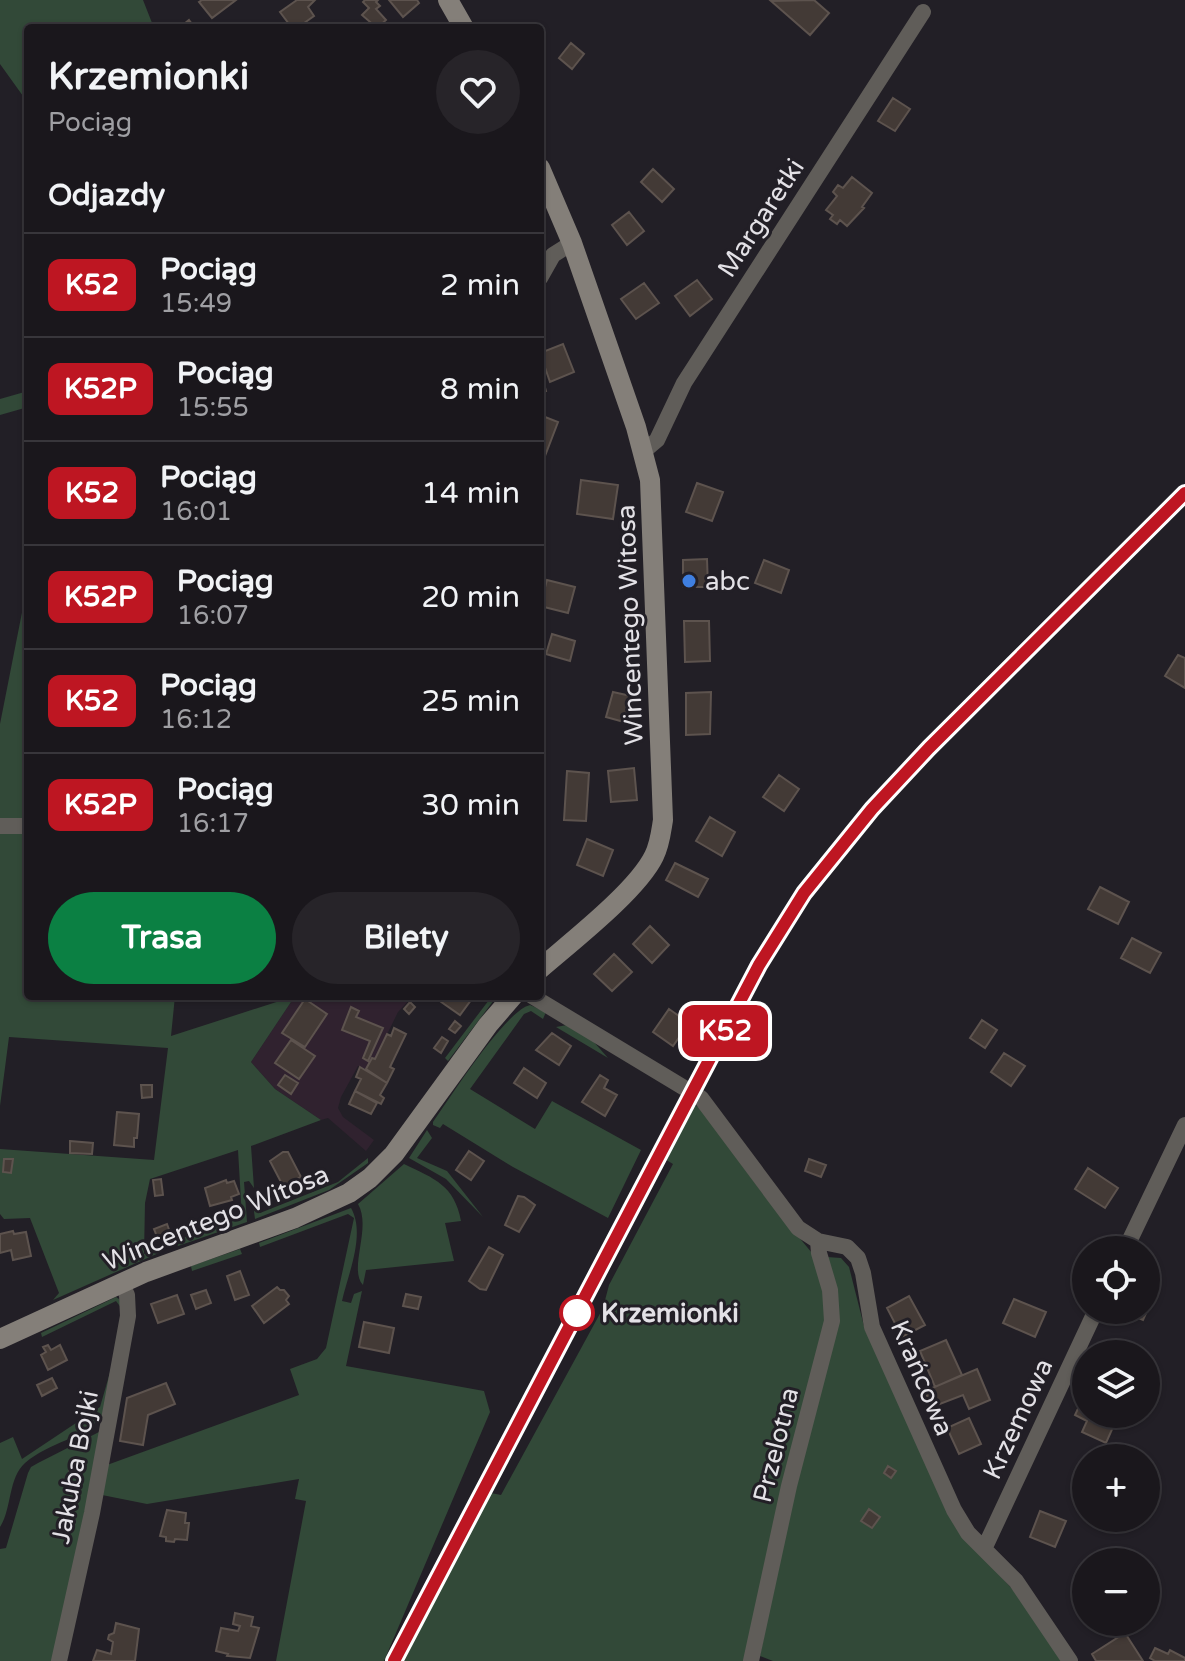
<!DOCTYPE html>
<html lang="pl">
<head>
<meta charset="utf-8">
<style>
	:root { --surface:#1a171c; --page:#272429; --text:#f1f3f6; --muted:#9f9fa3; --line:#38363b; --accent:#0b8043 }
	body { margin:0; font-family:"Varela Round",sans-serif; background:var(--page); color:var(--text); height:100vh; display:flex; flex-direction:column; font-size:30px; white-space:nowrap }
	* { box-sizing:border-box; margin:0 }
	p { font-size:26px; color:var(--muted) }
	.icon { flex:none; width:44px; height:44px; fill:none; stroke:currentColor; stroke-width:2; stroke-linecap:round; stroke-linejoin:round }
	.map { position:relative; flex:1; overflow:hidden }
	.sheet { position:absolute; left:24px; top:24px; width:520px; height:976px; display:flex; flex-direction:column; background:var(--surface); border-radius:8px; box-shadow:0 2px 6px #0004,0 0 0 2px var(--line) }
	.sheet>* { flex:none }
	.badge { padding:0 16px; border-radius:12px; font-size:28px; line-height:52px }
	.fabs { position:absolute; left:1072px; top:1236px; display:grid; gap:16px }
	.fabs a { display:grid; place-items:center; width:88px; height:88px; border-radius:50%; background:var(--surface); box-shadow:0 2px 6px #0004,0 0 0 2px var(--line); font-size:40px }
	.map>.badge { position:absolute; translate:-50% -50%; box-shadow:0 0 0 4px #fff }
	h2 { padding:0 24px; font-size:30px; line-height:72px }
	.round { display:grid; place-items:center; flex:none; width:84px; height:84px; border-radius:42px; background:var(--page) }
	.summary { display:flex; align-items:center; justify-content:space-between; height:136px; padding:0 24px }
	h1 { font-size:38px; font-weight:700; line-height:60px }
	.button { display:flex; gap:16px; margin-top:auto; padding:16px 24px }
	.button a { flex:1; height:92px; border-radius:48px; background:var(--accent); color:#fff; font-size:32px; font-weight:700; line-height:92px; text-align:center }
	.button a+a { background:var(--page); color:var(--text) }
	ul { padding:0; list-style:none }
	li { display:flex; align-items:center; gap:24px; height:104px; padding:0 24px; border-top:2px solid var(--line) }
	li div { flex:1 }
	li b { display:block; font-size:30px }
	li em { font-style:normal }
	li .badge { min-width:88px; font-weight:700; text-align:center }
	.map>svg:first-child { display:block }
	.commercial { fill:#30222f }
	.green { fill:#324938 }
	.building { fill:#433a36; stroke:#5d534e; stroke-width:2 }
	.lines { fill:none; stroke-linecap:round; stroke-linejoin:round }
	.street { stroke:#605d59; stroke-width:16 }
	.secondary { stroke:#847f79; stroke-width:20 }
	.rail { stroke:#7e7b81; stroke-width:5; stroke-dasharray:12 6; stroke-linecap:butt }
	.line-casing { stroke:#fff; stroke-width:18 }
	.line { stroke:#be1622; stroke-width:12 }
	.shop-dot { fill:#3f7fe0; stroke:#221f26; stroke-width:3 }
	.stop-dot { fill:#fff; stroke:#be1622; stroke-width:4 }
	.labels { text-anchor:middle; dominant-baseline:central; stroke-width:6; stroke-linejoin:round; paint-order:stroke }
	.street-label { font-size:26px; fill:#e3e1e6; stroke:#221f26 }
	.poi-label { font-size:26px; fill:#e3e1e6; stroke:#221f26; text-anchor:start }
	.stop-label { font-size:26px; font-weight:bold; fill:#e3e1e6; stroke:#221f26; text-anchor:start }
</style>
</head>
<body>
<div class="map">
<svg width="1185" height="1661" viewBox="0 0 1185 1661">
	<rect width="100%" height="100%" fill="#221f26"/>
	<path class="commercial" d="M295,996H413L398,1012L375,1059L371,1058L366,1069L358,1066L341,1097L338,1108L343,1117L374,1140L366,1151L328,1118L321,1120L275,1089L251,1062Z"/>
	<path class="green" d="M0,0H143L154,28H28V103L0,64Z
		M28,391V407L0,415V399Z
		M28,582V822H0V724Z
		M28,830V996H175L171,1036L295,996L251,1062L275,1089L321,1120L251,1146L254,1188L249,1181L244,1182L247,1222L178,1246L174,1241L242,1218L238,1150L150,1179L145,1203L144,1254L160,1248L161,1252L53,1300L59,1293L30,1218L4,1219L0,1214V1149L154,1160L168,1048L9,1037L0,1106V831Z
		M492,996H497L448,1061L445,1058Z
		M530,1005L546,1012L543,1019L531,1011L524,1014L470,1089L535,1129L552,1101L641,1150L608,1218L513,1167L443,1124L440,1128L433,1125V1122C450,1098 505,1011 530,1005Z
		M567,1025L593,1041L608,1058L556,1027Z
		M693,1104L701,1109L763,1194L812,1253L819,1271L829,1321L746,1661H403L491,1493L501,1495L603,1308L609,1285L673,1164L663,1158Z
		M427,1130L432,1138L417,1158L447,1171L483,1217L446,1179L409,1158Z
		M368,1158V1163L329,1190L255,1219L253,1204L257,1203L260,1213L338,1182Z
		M404,1164C435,1179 454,1185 461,1221L445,1223L454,1261L366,1270L363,1285C348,1269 372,1228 358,1204Z
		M351,1208C366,1234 348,1274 342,1301L351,1303L354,1294L362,1291L346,1366L484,1391L490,1412L384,1661H276L306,1501L295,1499L299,1479L147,1504L102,1495L107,1465L299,1395L290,1369L317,1359L326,1348L354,1218L348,1214L260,1247L259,1243Z
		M240,1249L242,1254L192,1271L191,1266Z
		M827,1257L841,1258L849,1267L865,1330L976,1549L1014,1591L1064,1661H773L760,1656L793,1487L836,1328Z
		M116,1297L119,1299L122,1309L105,1413C85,1439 49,1442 25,1463C8,1478 12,1509 0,1527V1443L13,1437L22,1459L100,1407L113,1362L122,1309L116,1301L42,1337L41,1333Z
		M99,1432L101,1434L55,1661H0V1549L6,1548L28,1473L31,1467L38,1463Z"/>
	<path class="building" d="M202,0H236L212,18L199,2Z
		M297,0H315L308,7L314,16L297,28H292L280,12Z
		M365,0H378L376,2L380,6L376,9L386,20L377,28L362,15L369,8L363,2Z
		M389,0H417L419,3L403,17Z
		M814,0L829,13L810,35L771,1Z
		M189,20L195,28H179Z
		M571,43L584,54L572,69L559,58Z
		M893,98L910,109L895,131L878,121Z
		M653,169L674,189L662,202L641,182Z
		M852,177L872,193L862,207L864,208L847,226L840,220L837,224L830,219L833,215L826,210L837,196L833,192L838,185L843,188Z
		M629,212L644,231L627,245L612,225Z
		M697,280L712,299L690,316L675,296Z
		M644,283L659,303L636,319L621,299Z
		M563,344L574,372L550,382L540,353Z
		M542,376L546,391L540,393V377Z
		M540,415L558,422L545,456L540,454Z
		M581,480L618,485L613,519L577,514Z
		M697,483L723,492L712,521L686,512Z
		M707,559L708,587H683V560Z
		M764,560L789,570L781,593L755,583Z
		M547,580L575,587L568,613L540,606Z
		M684,621H709L710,661L685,662Z
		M552,634L575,641L570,661L546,654Z
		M1178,655L1185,658V688L1165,676Z
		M613,692L631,696L624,722L606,717Z
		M711,692L710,734L686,735V693Z
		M634,768L637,800L611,802L608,771Z
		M567,771L589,773L586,821L564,820Z
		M779,775L799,789L784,811L763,797Z
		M710,817L735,832L722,856L696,841Z
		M587,839L613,850L603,876L577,865Z
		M675,863L708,879L698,897L666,880Z
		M1100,887L1129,902L1118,924L1088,909Z
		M650,926L669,945L652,963L633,944Z
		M1132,938L1161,953L1150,973L1121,958Z
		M614,954L632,972L612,991L594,974Z
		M439,996H474L460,1015L437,999Z
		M305,999L327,1014L305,1047L282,1033Z
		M410,1002L415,1007L409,1014L404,1009Z
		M351,1007L359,1011L356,1017L383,1028L368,1061L363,1058L370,1041L342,1030Z
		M669,1009L689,1023L673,1046L653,1032Z
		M982,1020L997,1030L985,1048L970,1038Z
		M455,1021L461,1026L455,1033L449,1029Z
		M394,1028L406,1034L390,1067L394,1069L387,1083L366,1069L372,1058L375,1059L387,1034L391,1036Z
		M552,1033L571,1046L559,1065L536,1050Z
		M442,1037L448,1041L441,1053L434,1048Z
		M291,1040L315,1056L299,1079L275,1063Z
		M1004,1053L1025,1066L1011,1086L991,1072Z
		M360,1067L387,1083L380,1095L384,1098L381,1104L355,1091L361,1079L356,1077Z
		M524,1068L546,1083L537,1098L514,1083Z
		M285,1075L298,1083L291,1094L278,1085Z
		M600,1075L608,1080L604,1088L617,1095L605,1116L582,1102Z
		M141,1085H152V1097L142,1098Z
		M355,1091L377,1103L371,1114L349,1104Z
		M117,1112L139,1114L137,1138H134V1147L114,1145Z
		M70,1141L93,1143L92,1154L70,1153Z
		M469,1151L484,1161L471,1180L456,1170Z
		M283,1152H288L301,1177L283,1186L270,1161Z
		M4,1159H13L11,1173L3,1172Z
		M809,1159L826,1165L821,1177L805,1171Z
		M1088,1168L1118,1188L1105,1208L1075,1189Z
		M161,1179L163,1195L155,1196L153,1180Z
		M226,1180L227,1183L234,1181L239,1194L231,1197L232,1200L210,1206L205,1188Z
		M518,1196L524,1197L535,1205L519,1232L505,1225Z
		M167,1224L171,1235L158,1239L154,1229Z
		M13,1231L14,1234L26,1232L31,1256L13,1260L11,1250L0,1253V1234Z
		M489,1247L503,1255L486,1290L480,1289L469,1281Z
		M240,1271L249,1295L235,1300L227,1276Z
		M277,1287L280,1290H284L289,1296L286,1300L289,1304L264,1323L252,1306Z
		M1146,1287L1156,1291L1143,1320L1119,1310H1146Z
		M206,1290L211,1303L196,1309L191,1295Z
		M406,1294L421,1297L418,1309L403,1306Z
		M177,1295L184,1314L158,1323L151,1304Z
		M909,1296L925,1325L902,1337L887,1308Z
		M1014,1299L1046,1312L1035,1337L1003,1323Z
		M364,1322L394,1328L389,1353L359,1347Z
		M946,1340L962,1375L935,1387L920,1351Z
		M48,1345L51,1350L60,1345L67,1360L48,1370L41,1355L46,1352L43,1347Z
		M977,1369L990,1400L969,1409L963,1395L932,1407L925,1391Z
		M52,1378L57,1388L42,1396L37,1385Z
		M166,1383L175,1404L148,1415L143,1445L120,1441L127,1398Z
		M1082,1400L1086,1402V1414L1118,1416L1106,1443L1082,1432L1087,1421L1075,1415Z
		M969,1418L981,1444L959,1454L947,1428Z
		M70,1464L81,1465L80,1477L69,1476Z
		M888,1466L896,1471L891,1478L884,1473Z
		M869,1509L880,1517L872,1528L861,1521Z
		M167,1510L186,1513L185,1523H189L187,1540L175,1539L174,1542L166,1541V1537L160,1536Z
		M1040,1511L1066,1521L1055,1547L1030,1537Z
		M235,1613L253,1617L251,1626L259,1628L250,1658L227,1656L228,1654L216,1651L221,1628L238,1631L240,1626L233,1624Z
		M116,1623L139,1629L135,1661H93L97,1650L111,1654L113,1642L108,1639L109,1635L114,1633Z
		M1125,1633L1143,1661H1096L1092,1654Z
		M1155,1648L1168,1654L1170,1650L1185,1658V1661H1155L1150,1658Z"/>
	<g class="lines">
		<path class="street" d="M540,278L553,255L572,243
			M644,451L657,440L684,383L923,12
			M0,826H28
			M532,996L701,1098L798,1228L818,1241L847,1247L858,1258L863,1273L872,1327L954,1510L968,1533L1016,1581L1070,1661
			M1125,1250L1185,1125
			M984,1549L1096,1310
			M59,1661L92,1513L128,1316L127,1295L121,1282
			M751,1661L789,1486L832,1321L830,1290L819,1253L818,1241"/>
		<path class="secondary" d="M448,0L464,28
			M540,168L572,243L636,427L650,480L663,820C661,832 660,844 654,856C637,891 571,942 540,969
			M0,1339L146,1272L295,1218L349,1193L370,1178L394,1154L488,1025L513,996"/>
		<path class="rail" d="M394,1661L759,965L804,893L854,829L908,769L1185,493"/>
	</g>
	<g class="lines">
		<g class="line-casing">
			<path id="line" d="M394,1661L759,965L804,893L872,809L929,748L1185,493"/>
		</g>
		<use href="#line" class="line"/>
	</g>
	<circle class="shop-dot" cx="689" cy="581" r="8"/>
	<circle class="stop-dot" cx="577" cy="1313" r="16"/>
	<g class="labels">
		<g class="street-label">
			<text transform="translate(761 218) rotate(-57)">Margaretki</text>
			<text transform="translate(630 625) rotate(-92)">Wincentego Witosa</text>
			<text transform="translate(216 1218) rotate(-22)">Wincentego Witosa</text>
			<text transform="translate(922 1378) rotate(67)">Krańcowa</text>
			<text transform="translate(1018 1419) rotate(-65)">Krzemowa</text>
			<text transform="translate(776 1445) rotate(-76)">Przelotna</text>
			<text transform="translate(75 1467) rotate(-79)">Jakuba Bojki</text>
		</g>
		<g class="poi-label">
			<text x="705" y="581">abc</text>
		</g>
		<g class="stop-label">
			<text x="601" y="1313">Krzemionki</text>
		</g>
	</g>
</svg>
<div class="fabs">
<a><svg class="icon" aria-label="locate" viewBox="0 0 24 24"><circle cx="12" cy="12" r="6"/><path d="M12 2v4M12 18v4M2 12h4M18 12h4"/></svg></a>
<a><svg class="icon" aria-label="layers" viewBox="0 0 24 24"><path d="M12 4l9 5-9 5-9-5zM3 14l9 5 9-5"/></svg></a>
<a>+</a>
<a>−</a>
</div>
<b class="badge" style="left:725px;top:1031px;background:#be1622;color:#fff">K52</b>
<section class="sheet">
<div class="summary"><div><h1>Krzemionki</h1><p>Pociąg</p></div><a class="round"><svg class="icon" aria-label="heart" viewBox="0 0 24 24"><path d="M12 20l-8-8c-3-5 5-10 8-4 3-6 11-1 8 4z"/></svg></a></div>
<h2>Odjazdy</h2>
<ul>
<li><span class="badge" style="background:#be1622;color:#fff">K52</span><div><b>Pociąg</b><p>15:49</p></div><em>2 min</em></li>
<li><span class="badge" style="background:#be1622;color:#fff">K52P</span><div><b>Pociąg</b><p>15:55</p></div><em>8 min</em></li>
<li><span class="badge" style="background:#be1622;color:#fff">K52</span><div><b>Pociąg</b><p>16:01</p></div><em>14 min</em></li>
<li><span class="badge" style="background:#be1622;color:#fff">K52P</span><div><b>Pociąg</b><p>16:07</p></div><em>20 min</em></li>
<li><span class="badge" style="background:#be1622;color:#fff">K52</span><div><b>Pociąg</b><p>16:12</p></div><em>25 min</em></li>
<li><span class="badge" style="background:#be1622;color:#fff">K52P</span><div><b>Pociąg</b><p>16:17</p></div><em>30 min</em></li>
</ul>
<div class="button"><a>Trasa</a><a>Bilety</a></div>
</section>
</div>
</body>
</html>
